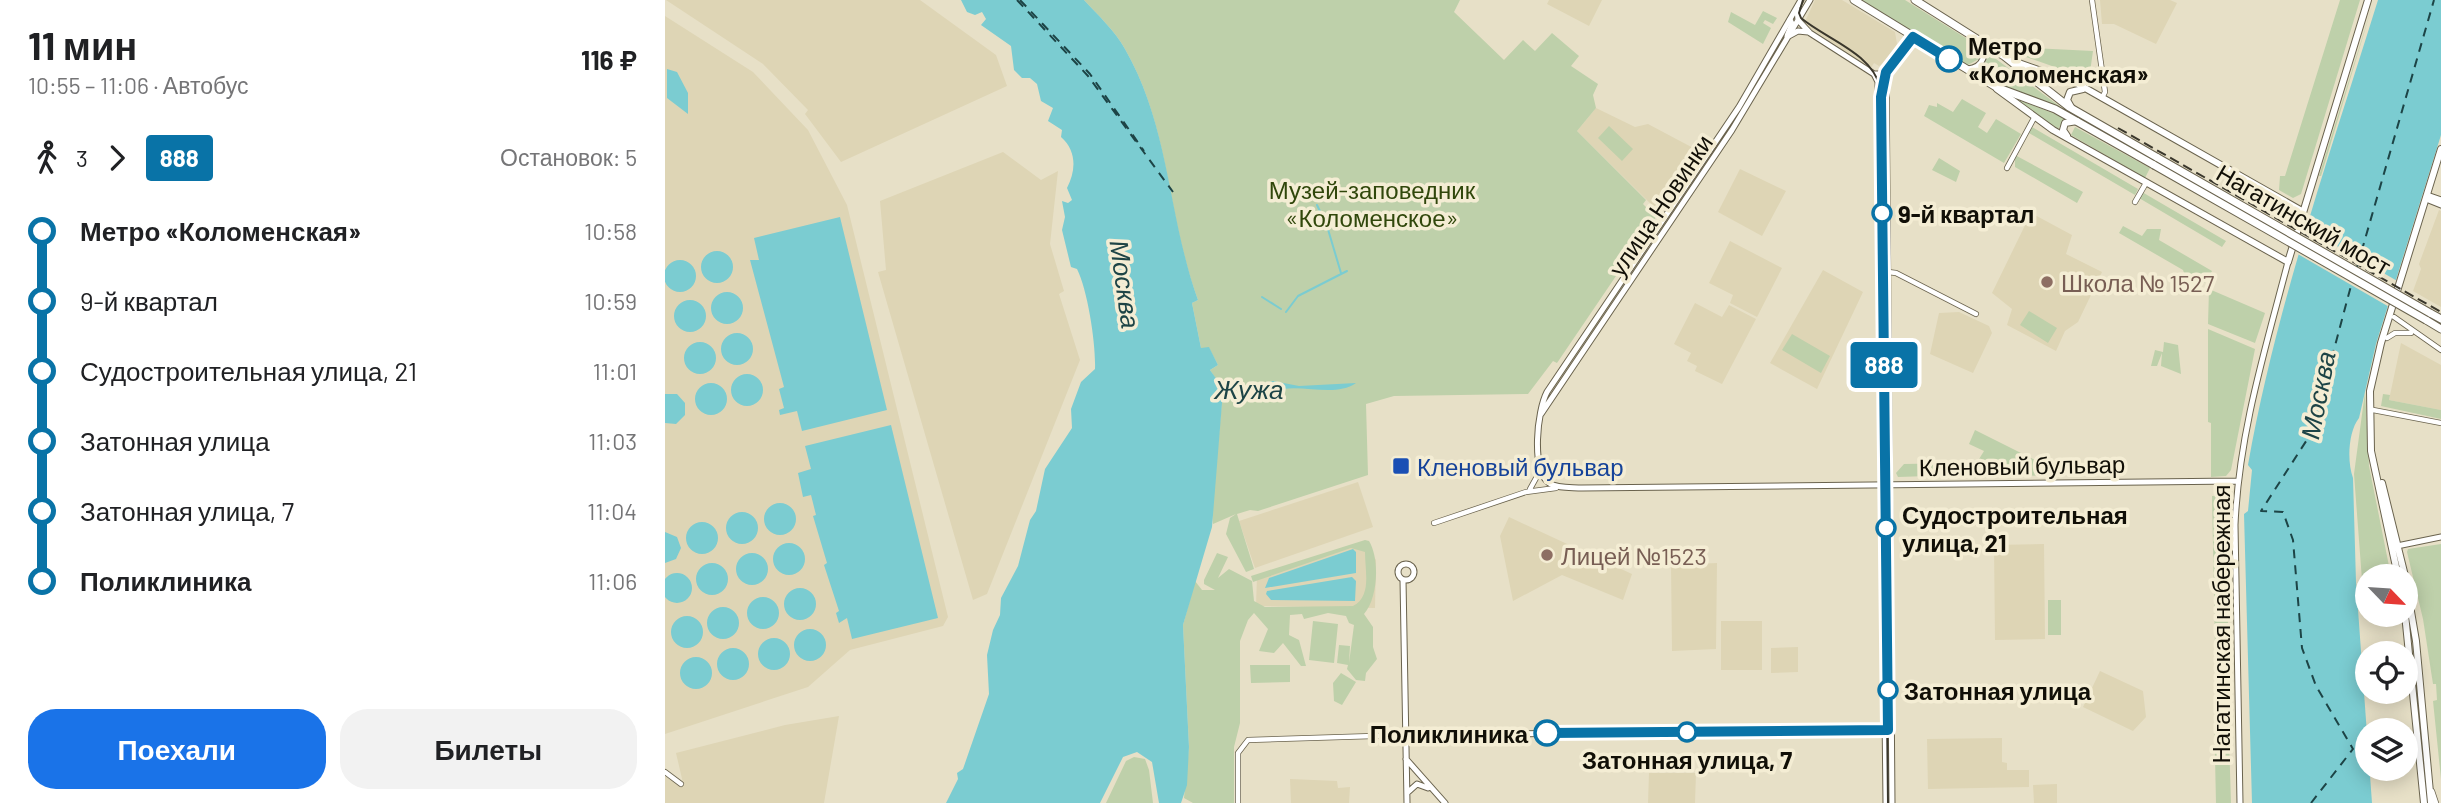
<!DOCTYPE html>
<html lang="ru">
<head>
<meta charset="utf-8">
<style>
	:root { --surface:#fff; --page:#f2f2f2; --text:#202124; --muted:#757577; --accent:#1a73e8 }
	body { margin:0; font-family:Barlow,sans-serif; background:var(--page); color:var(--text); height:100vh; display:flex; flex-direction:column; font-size:26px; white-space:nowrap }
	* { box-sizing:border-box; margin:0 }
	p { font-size:23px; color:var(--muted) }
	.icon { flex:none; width:38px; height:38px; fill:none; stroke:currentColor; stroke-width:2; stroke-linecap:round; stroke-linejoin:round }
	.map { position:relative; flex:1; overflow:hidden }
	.sheet { display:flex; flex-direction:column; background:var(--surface); width:665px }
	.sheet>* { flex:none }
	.badge { padding:0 14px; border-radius:5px; font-size:24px; line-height:46px }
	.needle { width:46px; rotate:115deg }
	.fabs { position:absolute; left:1690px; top:564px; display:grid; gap:14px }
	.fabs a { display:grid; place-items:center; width:63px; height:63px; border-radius:50%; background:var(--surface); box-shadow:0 4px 18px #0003; font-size:35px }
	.map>.badge { position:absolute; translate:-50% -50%; box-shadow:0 0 0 4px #fff }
	.legs { display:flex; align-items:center; gap:10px; height:77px; padding:0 28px; font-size:23px }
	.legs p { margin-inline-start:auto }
	.overview { display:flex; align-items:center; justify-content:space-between; height:119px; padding:0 28px }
	h1 { font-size:38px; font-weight:700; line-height:52px }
	.button { display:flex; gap:14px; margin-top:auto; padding:14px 28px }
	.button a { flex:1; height:80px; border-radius:28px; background:var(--accent); color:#fff; font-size:28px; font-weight:700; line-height:80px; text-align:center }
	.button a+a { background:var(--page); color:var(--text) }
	ul { padding:0 28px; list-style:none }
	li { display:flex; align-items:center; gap:24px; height:70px; font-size:26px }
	li i { display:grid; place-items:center; width:10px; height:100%; margin:0 9px; background:currentColor }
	li i::after { content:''; width:18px; height:18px; margin:-9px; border:5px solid; border-radius:50%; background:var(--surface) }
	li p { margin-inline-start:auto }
	li:first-child i { background:linear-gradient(#0000 50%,currentColor 0) }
	li:last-child i { background:linear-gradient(currentColor 50%,#0000 0) }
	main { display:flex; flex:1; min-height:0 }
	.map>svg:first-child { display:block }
	.built { fill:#ded5b5 }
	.green { fill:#bed0aa }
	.water { fill:#7bccd1 }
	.pier { fill:#e7e0c7 }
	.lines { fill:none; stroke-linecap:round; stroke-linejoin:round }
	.stream { stroke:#7bccd1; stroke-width:2 }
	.ferry { stroke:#1d4446; stroke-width:2; stroke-dasharray:9 7; stroke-linecap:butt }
	.minor-casing { stroke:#6a634e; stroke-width:6 }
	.tertiary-casing { stroke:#6a634e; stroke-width:7 }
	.secondary-casing { stroke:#6a634e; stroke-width:8 }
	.primary-casing { stroke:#6a634e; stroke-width:9 }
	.minor { stroke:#fff; stroke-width:4.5 }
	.tertiary { stroke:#fff; stroke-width:5 }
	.secondary { stroke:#fff; stroke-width:6 }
	.primary { stroke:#fff; stroke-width:7 }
	.tram { stroke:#3a372c; stroke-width:2 }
	.rail { stroke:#3a372c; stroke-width:2; stroke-dasharray:10 5; stroke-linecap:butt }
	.primary-bridge-casing { stroke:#6a634e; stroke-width:9; stroke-linecap:butt }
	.primary-bridge { stroke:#fff; stroke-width:7 }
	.line-1-casing { stroke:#fff; stroke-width:16 }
	.line-1 { stroke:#0973a7; stroke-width:10 }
	.stop-1-dot { fill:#fff; stroke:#0973a7; stroke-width:3.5 }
	.education-dot { fill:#8d6e63; stroke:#f4edd4; stroke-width:2.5 }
	.transit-dot { fill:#1a4fb4; stroke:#f4edd4; stroke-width:2.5 }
	.labels { text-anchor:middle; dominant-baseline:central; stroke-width:7; stroke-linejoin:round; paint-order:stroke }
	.stop-label { font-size:24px; font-weight:bold; fill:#110f07; stroke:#f4edd4; text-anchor:start }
	.park-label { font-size:24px; fill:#30470b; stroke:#f4edd4 }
	.street-label { font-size:24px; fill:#110f07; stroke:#f4edd4 }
	.education-label { font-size:24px; fill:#785e54; stroke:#f4edd4; text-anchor:start }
	.transit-label { font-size:24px; fill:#164399; stroke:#f4edd4; text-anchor:start }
	.water-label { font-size:26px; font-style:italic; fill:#1d4446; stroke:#f4edd4 }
</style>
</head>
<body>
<main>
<section class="sheet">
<div class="overview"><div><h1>11 мин</h1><p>10:55 – 11:06 · Автобус</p></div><b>116 ₽</b></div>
<div class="legs"><svg class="icon" aria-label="walk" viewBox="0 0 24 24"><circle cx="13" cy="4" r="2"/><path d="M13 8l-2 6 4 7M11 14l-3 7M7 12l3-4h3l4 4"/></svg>3<svg class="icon" aria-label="forward" viewBox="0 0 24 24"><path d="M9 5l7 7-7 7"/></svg><b class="badge" style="background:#0973a7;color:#fff">888</b><p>Остановок: 5</p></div>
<ul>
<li><i style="color:#0973a7"></i><b>Метро «Коломенская»</b><p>10:58</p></li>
<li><i style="color:#0973a7"></i><span>9-й квартал</span><p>10:59</p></li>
<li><i style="color:#0973a7"></i><span>Судостроительная улица, 21</span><p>11:01</p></li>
<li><i style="color:#0973a7"></i><span>Затонная улица</span><p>11:03</p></li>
<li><i style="color:#0973a7"></i><span>Затонная улица, 7</span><p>11:04</p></li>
<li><i style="color:#0973a7"></i><b>Поликлиника</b><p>11:06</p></li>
</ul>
<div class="button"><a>Поехали</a><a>Билеты</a></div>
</section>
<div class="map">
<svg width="1776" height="803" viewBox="0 0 1776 803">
	<rect width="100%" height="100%" fill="#e7e0c7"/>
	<path class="built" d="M1,0H255L331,55L342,86L176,162L140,114L143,110L98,64Z
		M884,0H937L924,26L882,4Z
		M1150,0H1177L1230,32L1232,44L1222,61L1214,66L1209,63L1206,68L1139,24Z
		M1435,0H1505L1512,3L1491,44L1449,24H1437Z
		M0,16L88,72L143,130L182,205L283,617L278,626L185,650L143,687L0,734Z
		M931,108L970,127L983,124L1032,150L993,211L912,131Z
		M338,152L376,180L393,171L385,244L399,291L394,294L415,360L322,594L308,600L213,272L221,270L215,201Z
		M1075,169L1121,191L1097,236L1053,212Z
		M1774,210L1776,211V307L1748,291L1756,269L1754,264Z
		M1366,213L1407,235L1401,254L1437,272L1413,322L1400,331L1391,351L1342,325L1347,309L1327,293Z
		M1065,241L1117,268L1092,317L1065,303L1068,295L1044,283Z
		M1158,270L1198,292L1152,389L1105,363Z
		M1030,303L1057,317L1064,305L1091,319L1057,384L1030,371L1032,366L1022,361L1026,353L1009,344Z
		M1294,312L1324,326L1327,333L1308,373L1265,354L1274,313Z
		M1736,343L1776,365V410L1724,400Z
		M693,482L708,527L590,568L574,521Z
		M844,517L967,574L958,600L897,575L848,601L835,536Z
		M700,541L711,560L710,608L591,606L592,576Z
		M1379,544L1380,639L1330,640L1329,545Z
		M1052,563L1051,649L1007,651L1006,565Z
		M1056,621H1097V670H1056Z
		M1133,647V672L1106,673V648Z
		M1435,671L1478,691L1481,717L1468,731L1418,707Z
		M174,716L159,803H0V776L13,785L18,783L11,753L120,725Z
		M1337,738V762L1342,763V770H1364V787L1263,789L1262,739Z
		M984,773H1031L1030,803H983Z
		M625,779L672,781L673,788L685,787L684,803H626Z
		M1392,784V803H1369L1368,785Z"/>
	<path class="green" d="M419,0H795L789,12L839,60L858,40L870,51L887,33L914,56L906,66L933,84L928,95L931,108L912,131L981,200L978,204L991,217L892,363L888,361L863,394L729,396L701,404L703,475L593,511L585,510L572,514L589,569L581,572L561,534L565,518L571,514L548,524L547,511L558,390L545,370L553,365L544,348H536L527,303L533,300C502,217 505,127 460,49C450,31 433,15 419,0Z
		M1197,0H1240L1312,45L1314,59L1301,66Z
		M1675,0H1695L1636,194L1628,198L1614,190L1615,176H1620Z
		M1709,0L1656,176H1654Z
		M1098,11L1112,18L1108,24L1100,20L1098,23L1106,28L1098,44L1063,22L1066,12L1090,25Z
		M1366,48L1428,51L1424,79L1361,57Z
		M1323,53L1401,111L1332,84L1310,71L1319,65Z
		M1297,99L1321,113L1313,127L1322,133L1331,119L1356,134L1339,163L1259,116L1264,105L1272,107V103L1288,112Z
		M1354,100L1400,118L1393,129L1352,102Z
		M944,126L968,149L957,161L933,138Z
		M1367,127L1473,189L1470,195L1364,133Z
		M1410,127L1485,168L1480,178L1406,135Z
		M1350,155L1418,192L1412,203L1350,167Z
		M1274,158L1295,171L1291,182L1267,170Z
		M1477,192L1561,241L1557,247L1474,198Z
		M1458,226L1477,236L1482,229H1496L1494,240L1547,271L1541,282L1524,287L1518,270L1454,233Z
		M1544,289L1600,313L1590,343L1543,324Z
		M1364,311L1392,328L1383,343L1355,325Z
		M1543,329L1590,349L1566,470L1561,476L1546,477V423L1543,422Z
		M1127,334L1165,356L1156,373L1117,350Z
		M1499,342L1513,345L1516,374L1496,366L1497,353L1492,366H1486L1490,350L1498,352Z
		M1700,392L1704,466L1726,576H1703L1701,588L1700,580H1697L1689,474Z
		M1718,394L1725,395L1724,400L1776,410V419L1716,406Z
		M1310,430L1376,463L1380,457L1384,475L1304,478L1303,473H1311V464L1319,451L1304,444Z
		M1294,463V475L1233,477L1231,473L1239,464Z
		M1563,495V698L1551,697L1547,496Z
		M700,540L704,541C715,559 713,598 699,614L708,627V647L712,659L701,673L700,681L691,680L682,669L683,665L672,663L674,645L685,646L684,663L689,625L684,623L681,616L663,613L639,619L637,614L625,615L624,635L634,640L641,666H636L618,643L609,653L594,651L603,629L589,613L583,620L575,641V723L569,747V803H528L519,798L524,747L518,625L530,581L537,590H550L539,584V580L552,553L563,557L553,578L564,569L587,581L589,601L600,607L688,606C707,596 700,572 700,552L686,548L588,582L586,576Z
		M1776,544V779L1768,701L1772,700L1771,684H1768L1758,619L1742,552L1743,549Z
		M1383,600H1396V635H1383Z
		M648,621L673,624L669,663L644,660Z
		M585,665H625V682L586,683Z
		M676,673L691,682L677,705L669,701L668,683Z
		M1563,706L1566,803H1551L1549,712L1550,707Z
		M469,757L480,759L484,770L488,803H441L461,761Z"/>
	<path class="water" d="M296,0H419C433,15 450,31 460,49C505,127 503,217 533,300L527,303L536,348L544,347L553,365L545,370L555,384L585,387L608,381L634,386L691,383C668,399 632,381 607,392L605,387C597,385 565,387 558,391L547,527L518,625L524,747L522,785L516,803H494L487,762L472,752L458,757L435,803H281L293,779L292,773L298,769L324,694L322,655L328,630L335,615L336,598L353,566L365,520L371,511L380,469L407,428L406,409L416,382L430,369C431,345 423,291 412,269L406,267L397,230L400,217L397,201L403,203L407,200L402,188C411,171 412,151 396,137L397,130L383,121L388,108L376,101L372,84L365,78H357L349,70L346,46L316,25L321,19L317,12L310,15L302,12Z
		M1713,0H1776V135L1711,344L1694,418C1683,432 1682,462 1688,478L1691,582L1707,803H1587L1579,514L1583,511L1587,470L1583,465C1611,307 1665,154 1713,0Z
		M2,69L12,72L23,93V114L2,98Z
		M175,217L222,410L137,431L132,411L115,415L114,410L119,408L114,389L119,387L85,260H94L89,238Z
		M36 267a16 16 0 1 1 32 0a16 16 0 1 1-32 0Z
		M-1 276a16 16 0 1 1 32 0a16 16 0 1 1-32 0Z
		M46 308a16 16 0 1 1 32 0a16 16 0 1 1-32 0Z
		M9 316a16 16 0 1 1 32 0a16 16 0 1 1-32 0Z
		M56 349a16 16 0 1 1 32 0a16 16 0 1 1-32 0Z
		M19 358a16 16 0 1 1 32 0a16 16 0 1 1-32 0Z
		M66 390a16 16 0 1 1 32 0a16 16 0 1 1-32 0Z
		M30 399a16 16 0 1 1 32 0a16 16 0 1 1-32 0Z
		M0,394H12L20,403V415L11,424L0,423Z
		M226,425L273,618L187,639L182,618L174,623L171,613L174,611L159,565L162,563L148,516L151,515L146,495L138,497L133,473L146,469L140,446Z
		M99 519a16 16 0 1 1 32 0a16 16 0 1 1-32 0Z
		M61 528a16 16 0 1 1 32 0a16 16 0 1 1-32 0Z
		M21 538a16 16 0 1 1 32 0a16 16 0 1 1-32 0Z
		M0,532L12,537L16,548L11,559L0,563Z
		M108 559a16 16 0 1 1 32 0a16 16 0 1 1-32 0Z
		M688,549L691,552V573L600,588L604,578Z
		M71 569a16 16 0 1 1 32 0a16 16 0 1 1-32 0Z
		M31 579a16 16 0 1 1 32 0a16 16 0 1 1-32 0Z
		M-3 588a15 15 0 1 1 30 0a15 15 0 1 1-30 0Z
		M687,577L691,581L690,601L606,600L601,594L602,591Z
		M119 604a16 16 0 1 1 32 0a16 16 0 1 1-32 0Z
		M82 613a16 16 0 1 1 32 0a16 16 0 1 1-32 0Z
		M42 623a16 16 0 1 1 32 0a16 16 0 1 1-32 0Z
		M6 632a16 16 0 1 1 32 0a16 16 0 1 1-32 0Z
		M129 645a16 16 0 1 1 32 0a16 16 0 1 1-32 0Z
		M93 654a16 16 0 1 1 32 0a16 16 0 1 1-32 0Z
		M52 664a16 16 0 1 1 32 0a16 16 0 1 1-32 0Z
		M15 673a16 16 0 1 1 32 0a16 16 0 1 1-32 0Z"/>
	<path class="pier" d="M1639,227L1734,282L1726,308L1631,253Z"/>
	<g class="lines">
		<path class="stream" d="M652,205L662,226L676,273
			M597,297L616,309
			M621,312L633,296L682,271"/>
		<path class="ferry" d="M352,0L423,76L508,192
			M355,0L425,74L479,151
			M1692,267L1769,0
			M1646,803L1688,749L1651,686L1637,648L1628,540L1618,512L1596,511L1647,432L1687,282"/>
		<g class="minor-casing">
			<path id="minor" d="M1427,0L1440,92L1437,98
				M1122,35L1127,23L1125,19
				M1342,168L1369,118
				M1470,202L1481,183
				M1215,271L1231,273L1311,314
				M1729,317L1776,350
				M1722,338L1730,333H1746
				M1708,410L1776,423
				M865,489L875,471
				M769,523L861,492L891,488
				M0,772L16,784
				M1767,791L1771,803
				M573,803V753L583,740L741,735"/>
		</g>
		<g class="tertiary-casing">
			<path id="tertiary" d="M1136,0L1074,107L882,392C872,411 866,470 884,483C893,489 907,487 917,488L1572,481
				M1132,9L1133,20L1145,33L1209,74L1213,82L1221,803
				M1122,37L1133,31L1143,32
				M1303,69C1319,67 1323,53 1314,41
				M1221,72L1227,803
				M1209,74H1219L1248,37
				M1762,195L1776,200
				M1761,199L1776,205
				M876,414L1067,130L1145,0
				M1732,546L1776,537
				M733 572a8 8 0 1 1 16 0a8 8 0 1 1-16 0Z
				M738,580L742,803
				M741,735L1221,730
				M741,759L780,803
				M742,793L752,784L763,788
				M1575,803L1570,525C1574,433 1600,350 1623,262"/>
		</g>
		<g class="secondary-casing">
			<path id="secondary" d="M1348,61L1413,84L1637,211
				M1332,89L1388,130L1623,262L1703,0
				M1406,107L1402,100L1405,92L1418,89
				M1402,136L1398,130L1400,123L1412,121
				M1717,483L1740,576
				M1733,576L1706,451L1705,391L1716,343L1776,149
				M1741,582L1751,641L1766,803
				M1740,614L1759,803"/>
		</g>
		<g class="primary-casing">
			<path id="primary" d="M1189,0L1331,87L1390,109L1489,165
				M1250,0L1339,56L1404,107L1493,158
				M1765,313L1776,319
				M1761,320L1776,329"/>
		</g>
		<use href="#minor" class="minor"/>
		<use href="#tertiary" class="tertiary"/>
		<use href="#secondary" class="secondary"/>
		<use href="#primary" class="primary"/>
		<path class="tram" d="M1138,0L1134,13L1136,18C1161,39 1207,53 1215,87L1223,803"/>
		<path class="rail" d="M1453,128L1776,312"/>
		<g class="primary-bridge-casing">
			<path id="primary-bridge" d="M1493,158L1765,313
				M1489,165L1761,320"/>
		</g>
		<use href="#primary-bridge" class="primary-bridge"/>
	</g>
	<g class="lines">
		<g class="line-1-casing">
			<path id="line-1" d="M882,733L1223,730L1216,97L1221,72L1248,37L1284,59"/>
		</g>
		<use href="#line-1" class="line-1"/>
	</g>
	<g class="stop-1-dot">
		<circle cx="1284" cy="59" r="12"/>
		<circle cx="1217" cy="213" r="9"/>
		<circle cx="1221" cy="528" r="9"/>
		<circle cx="1223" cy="690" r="9"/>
		<circle cx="1022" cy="732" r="9"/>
		<circle cx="882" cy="733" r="12"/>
	</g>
	<g class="education-dot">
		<circle cx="1382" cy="282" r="7"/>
		<circle cx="882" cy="555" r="7"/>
	</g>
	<rect class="transit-dot" x="727" y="457" width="18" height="18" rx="3.5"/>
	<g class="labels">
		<g class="stop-label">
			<text x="1303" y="45">Метро<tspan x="1303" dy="28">«Коломенская»</tspan></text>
			<text x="1233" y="213">9-й квартал</text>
			<text x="1237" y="514">Судостроительная<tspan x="1237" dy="28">улица, 21</tspan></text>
			<text x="1239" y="690">Затонная улица</text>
			<text x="863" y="733" text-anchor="end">Поликлиника</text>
			<text x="1022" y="759" text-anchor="middle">Затонная улица, 7</text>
		</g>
		<g class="park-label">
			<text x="707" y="189">Музей-заповедник<tspan x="707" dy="28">«Коломенское»</tspan></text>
		</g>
		<g class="street-label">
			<text transform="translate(995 205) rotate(-56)">улица Новинки</text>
			<text transform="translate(1639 219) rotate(30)">Нагатинский мост</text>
			<text transform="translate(1357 465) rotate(-1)">Кленовый бульвар</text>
			<text transform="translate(1555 624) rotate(-90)">Нагатинская набережная</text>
		</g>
		<g class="education-label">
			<text x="1396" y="282">Школа № 1527</text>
			<text x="896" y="555">Лицей №1523</text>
		</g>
		<g class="transit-label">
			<text x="752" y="466">Кленовый бульвар</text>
		</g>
		<g class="water-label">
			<text transform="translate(461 284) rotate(82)">Москва</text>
			<text x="584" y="388">Жужа</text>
			<text transform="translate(1652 395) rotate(-79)">Москва</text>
		</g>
	</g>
</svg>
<div class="fabs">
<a><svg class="needle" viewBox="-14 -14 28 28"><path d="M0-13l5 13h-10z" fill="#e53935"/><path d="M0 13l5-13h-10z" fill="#757577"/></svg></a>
<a><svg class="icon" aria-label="locate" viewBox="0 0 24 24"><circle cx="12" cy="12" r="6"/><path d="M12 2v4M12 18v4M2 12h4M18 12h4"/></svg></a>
<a><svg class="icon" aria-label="layers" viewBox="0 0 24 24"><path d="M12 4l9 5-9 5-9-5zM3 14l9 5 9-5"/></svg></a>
</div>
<b class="badge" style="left:1219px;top:365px;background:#0973a7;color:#fff">888</b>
</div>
</main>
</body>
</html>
